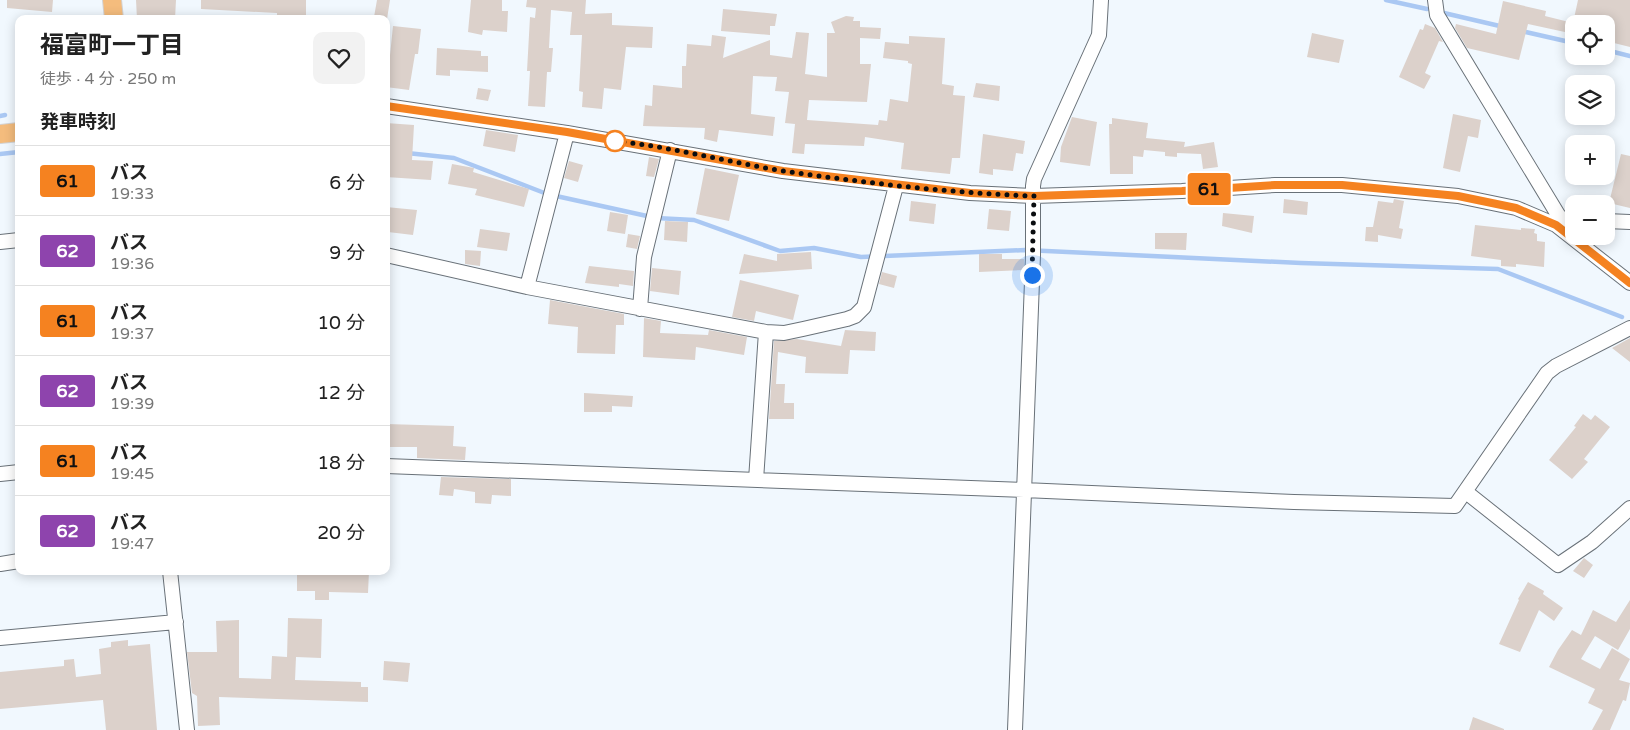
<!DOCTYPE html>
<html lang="ja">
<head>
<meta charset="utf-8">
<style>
	:root { --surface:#fff; --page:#f2f2f2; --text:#222; --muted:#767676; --line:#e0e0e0 }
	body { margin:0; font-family:"Varela Round","Noto Sans JP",sans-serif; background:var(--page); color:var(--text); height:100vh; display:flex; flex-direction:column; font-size:19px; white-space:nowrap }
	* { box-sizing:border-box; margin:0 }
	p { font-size:16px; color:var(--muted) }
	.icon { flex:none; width:28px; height:28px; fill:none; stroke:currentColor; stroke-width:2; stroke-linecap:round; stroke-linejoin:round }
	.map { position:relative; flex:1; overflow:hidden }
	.panel { position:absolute; left:15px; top:15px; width:375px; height:560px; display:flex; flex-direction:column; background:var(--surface); border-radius:10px; box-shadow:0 2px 12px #0003 }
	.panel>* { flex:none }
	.badge { padding:0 10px; border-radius:4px; font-size:18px; line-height:32px }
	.buttons { position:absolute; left:1565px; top:15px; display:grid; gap:10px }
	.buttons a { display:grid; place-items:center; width:50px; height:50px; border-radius:10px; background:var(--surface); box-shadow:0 2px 12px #0003; font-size:25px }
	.you { position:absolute; width:25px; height:25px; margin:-12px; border:4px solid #fff; border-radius:50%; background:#1a73e8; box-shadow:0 0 0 8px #1a73e833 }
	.map>.badge { position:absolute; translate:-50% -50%; box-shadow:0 0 0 2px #fff }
	h2 { padding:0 25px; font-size:19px; line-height:45px }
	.round { display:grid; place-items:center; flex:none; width:52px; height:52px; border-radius:10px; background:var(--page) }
	.headline { display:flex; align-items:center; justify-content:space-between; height:85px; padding:0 25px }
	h1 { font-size:24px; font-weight:700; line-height:38px }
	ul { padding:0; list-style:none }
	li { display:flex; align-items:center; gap:15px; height:70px; padding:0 25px; border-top:1px solid var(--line) }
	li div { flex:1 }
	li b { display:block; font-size:19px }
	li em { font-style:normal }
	li .badge { min-width:55px; font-weight:700; text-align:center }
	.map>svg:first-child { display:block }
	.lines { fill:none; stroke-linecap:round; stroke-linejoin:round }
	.stream { stroke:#aac8f3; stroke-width:4.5 }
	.building { fill:#dcd1cb }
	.minor-casing { stroke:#697178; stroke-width:16 }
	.major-casing { stroke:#d3d3d4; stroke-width:20 }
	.minor { stroke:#fff; stroke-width:14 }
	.major { stroke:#f4bc7d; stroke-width:18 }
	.line-casing { stroke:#fff; stroke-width:11 }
	.line { stroke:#f58220; stroke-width:8 }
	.walk { stroke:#0a0d10; stroke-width:5; stroke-dasharray:0 9 }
	.stop-dot { fill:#fff; stroke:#f58220; stroke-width:2.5 }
</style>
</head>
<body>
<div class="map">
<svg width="1630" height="730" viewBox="0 0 1630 730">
	<rect width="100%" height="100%" fill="#f1f8fe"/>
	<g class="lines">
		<path class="stream" d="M1386,0L1427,9
			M1444,13L1504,27
			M1521,31L1574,43
			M1606,50L1630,56
			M0,116L5,115
			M407,153L454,158L547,194L656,218L694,220L780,251L814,248L861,257L1025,250L1301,263L1498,269L1622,317
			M0,154L19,152"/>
	</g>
	<path class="building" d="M7,0H53L52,12L7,8Z
		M136,0H176L175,19H137Z
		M201,0H306V19H277V13L201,9Z
		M377,0H390L387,19L374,17Z
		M471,0H502V11H508L507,32L483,30L482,35L468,32Z
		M527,0H586L585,14L612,13V25L653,27L652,48L626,47L621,90L604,88L602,109L582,107L583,92L579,91L582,35H570L572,12L551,10L549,48H553L551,72H547L545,107L528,106L530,71H527L530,17L535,18L536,8L526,7Z
		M1578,0H1630V47L1606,41V24H1574V34L1528,24L1519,60L1467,48L1455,28L1456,24L1496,34L1503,1L1546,11L1545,16L1573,23Z
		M723,9L777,14L775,26H770V35L721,31Z
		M846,16L854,17L853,21H860V27L881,28L880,39L860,38V64H871L867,102L809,100L807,120L878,125L879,120L887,121L890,99L908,102L912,64L908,63V61L883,58L885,42L909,44V36L945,38L942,84L954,86L953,95L965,96L960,158H952L950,174L901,169L904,143L865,137L864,146L805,144L804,154L792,153L795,124L785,123L789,92L775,91L777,77L753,76L751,114L775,117L773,136L719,130L717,142L704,139L705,128L643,126L645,105L652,106L653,85L682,88V66H686L687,44L711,46L712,35L726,37L723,58L770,40V55L792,58L796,32L809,33L805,74L827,77V33H835L831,22Z
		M1425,24L1435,28L1443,42L1439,41L1425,73L1431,76L1424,89L1399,77L1420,29L1423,30Z
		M393,26L421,29L418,54H415L409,90L386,87V65H389Z
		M1312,33L1344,40L1339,63L1307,57Z
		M437,48L481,51V56H488V72L450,70V76L436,75Z
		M976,83L1000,86L999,101L973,97Z
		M478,88L491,90L488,101L476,99Z
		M1453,114L1481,120L1478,138L1468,136L1460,172L1443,168Z
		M1072,117L1097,122L1090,166L1060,162L1061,147Z
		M1112,118L1148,123L1146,138L1185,142L1184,147L1214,142L1218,167L1203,169L1201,154L1177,153V157L1165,156V152L1144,150L1143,157L1133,156V174H1110L1109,124H1112Z
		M386,123L414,125L412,160L433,161L431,180L386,177Z
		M486,130L518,135L515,152L483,146Z
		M983,134L1025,141L1023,154L1016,153L1013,171L993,169V175L979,173Z
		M1621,154L1630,156V208L1609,203Z
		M649,157L659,159L654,177L646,176Z
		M569,161L583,165L578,182L564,178Z
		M452,164L474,168L473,172L529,189L524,207L475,195L477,189L448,184Z
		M705,168L739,175L729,221L696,214Z
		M1284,199L1308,202L1307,215L1283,213Z
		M1394,199L1404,201L1399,228L1403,229L1401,239L1378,235V242L1365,241L1366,227H1373L1378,201L1393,203Z
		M911,201L936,204L934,224L909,221Z
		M386,207L417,210L413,235L388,232L390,221L386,220Z
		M989,209L1011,211L1009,231L987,229Z
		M610,212L628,215L625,234L607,231Z
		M1223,213L1254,216L1252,233L1222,226Z
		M665,221L688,222L687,242L664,240Z
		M1475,225L1521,230V228L1535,229L1534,233L1537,234V241L1545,242L1544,267L1516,264V267L1501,266V260L1471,256Z
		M480,229L510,233L507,251L477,247Z
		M1155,233H1187L1186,250L1155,249Z
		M628,234L640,236L637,249L626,247Z
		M465,250L481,251L480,266L465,264Z
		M811,252L812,269L739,274L744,254L777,261V254Z
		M979,254H1002V259H1024V270L979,272Z
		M589,266L634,271L633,286L619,284V287L585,283Z
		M652,268L681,271L679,295L650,291Z
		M882,272L897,276L894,288L879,284Z
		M740,280L799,295L793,320L756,311L754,321L732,317Z
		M550,300L624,314V325H616L615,354L577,353L578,327L548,324Z
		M644,318L661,321L660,333L708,335L709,330L747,337L744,355L696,347L695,360L643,357Z
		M845,330L876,332L875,351L850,350L848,374L805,373L806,357L778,352L776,384H785L784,403H794V419H769L774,341L797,339L841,346Z
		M1630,338V362L1612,348Z
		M584,393L633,396L632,407L612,406V412H584Z
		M1583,414L1591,420L1595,415L1610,427L1584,459L1588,462L1572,479L1549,460L1576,427L1574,426Z
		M386,424L454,426L453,446L466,447L465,460L417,458V447H386Z
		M441,477L511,479V496L492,495L491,504L475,503V492L454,489L453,496L439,495Z
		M1584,558L1593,565L1584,578L1573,571Z
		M297,571H369L368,593L329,592V600H315V591H297Z
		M1528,582L1544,591L1543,594L1563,608L1554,621L1539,610L1520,652L1499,644L1519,600L1518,599Z
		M1630,600V629L1618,650L1595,636L1581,659L1600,669L1612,648L1630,659L1619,680L1630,683L1626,701L1623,700L1610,730H1592L1603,710L1588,703L1595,689L1549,667L1558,650L1572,630L1581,635L1593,610L1616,622Z
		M288,618L322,619L321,658L296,657L295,680L361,682V687H368V702L219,697L220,725L198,726L197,696L192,693L187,652H217L216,621L239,620V678L271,679L272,656L287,657Z
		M128,640V646L150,644L157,730H106L103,700L0,709V672L64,666V660L74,659L76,677L101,674L99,649L111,647V642Z
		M384,661L410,663L408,682L383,680Z
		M1473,717L1504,729V730H1469Z"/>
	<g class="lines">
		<g class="minor-casing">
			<path id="minor" d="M1435,0L1437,15L1560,218
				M386,106L567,133L783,171L970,193L1034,196L1182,191L1275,185H1342L1458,196L1516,208L1556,225L1630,283
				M1560,218L1574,219
				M1606,221L1630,222
				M0,242L19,240
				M386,255L527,287L766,332L784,333L803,329L847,319L855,316L864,307L896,186
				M527,287L567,133
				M640,309L644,257L670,150
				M386,466L1024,490L1294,502L1455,506L1547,373L1556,366L1630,328
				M0,474L19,472
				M756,480L766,332
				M1466,492L1558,565L1592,542L1630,508
				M0,564L19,561
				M170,571L187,730
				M0,638L176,622
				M1015,730L1033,255V186L1034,179L1099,35L1101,0"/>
		</g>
		<g class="major-casing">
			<path id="major" d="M112,0L114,19
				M0,134L19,132"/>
		</g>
		<use href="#minor" class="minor"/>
		<use href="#major" class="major"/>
	</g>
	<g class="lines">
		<g class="line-casing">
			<path id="line" d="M386,106L567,132L783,171L970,193L1034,196L1182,191L1275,185H1342L1458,196L1516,208L1556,225L1630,283"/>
		</g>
		<use href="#line" class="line"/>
		<path class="walk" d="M615,141C672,147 727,162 784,171C867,183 950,193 1034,196L1032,275"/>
	</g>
	<circle class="stop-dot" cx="615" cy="141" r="10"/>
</svg>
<div class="buttons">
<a><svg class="icon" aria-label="locate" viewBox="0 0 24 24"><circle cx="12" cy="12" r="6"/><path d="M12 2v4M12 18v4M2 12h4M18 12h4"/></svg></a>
<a><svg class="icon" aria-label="layers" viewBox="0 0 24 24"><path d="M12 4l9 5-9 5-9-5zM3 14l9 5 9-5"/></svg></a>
<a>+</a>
<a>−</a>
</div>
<div class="you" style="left:1032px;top:275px"></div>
<b class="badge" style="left:1209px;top:189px;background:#f58220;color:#111">61</b>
<section class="panel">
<div class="headline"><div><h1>福富町一丁目</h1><p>徒歩 · 4 分 · 250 m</p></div><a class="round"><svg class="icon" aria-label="heart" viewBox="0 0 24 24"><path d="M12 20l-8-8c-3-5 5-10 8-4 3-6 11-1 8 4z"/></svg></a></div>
<h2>発車時刻</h2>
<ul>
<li><span class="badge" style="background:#f58220;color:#111">61</span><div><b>バス</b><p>19:33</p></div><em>6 分</em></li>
<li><span class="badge" style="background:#8e44ad;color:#fff">62</span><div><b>バス</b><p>19:36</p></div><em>9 分</em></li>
<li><span class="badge" style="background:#f58220;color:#111">61</span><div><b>バス</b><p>19:37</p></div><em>10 分</em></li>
<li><span class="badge" style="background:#8e44ad;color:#fff">62</span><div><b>バス</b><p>19:39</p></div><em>12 分</em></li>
<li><span class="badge" style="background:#f58220;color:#111">61</span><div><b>バス</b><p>19:45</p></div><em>18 分</em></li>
<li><span class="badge" style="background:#8e44ad;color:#fff">62</span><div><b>バス</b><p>19:47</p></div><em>20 分</em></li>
</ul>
</section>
</div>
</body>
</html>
